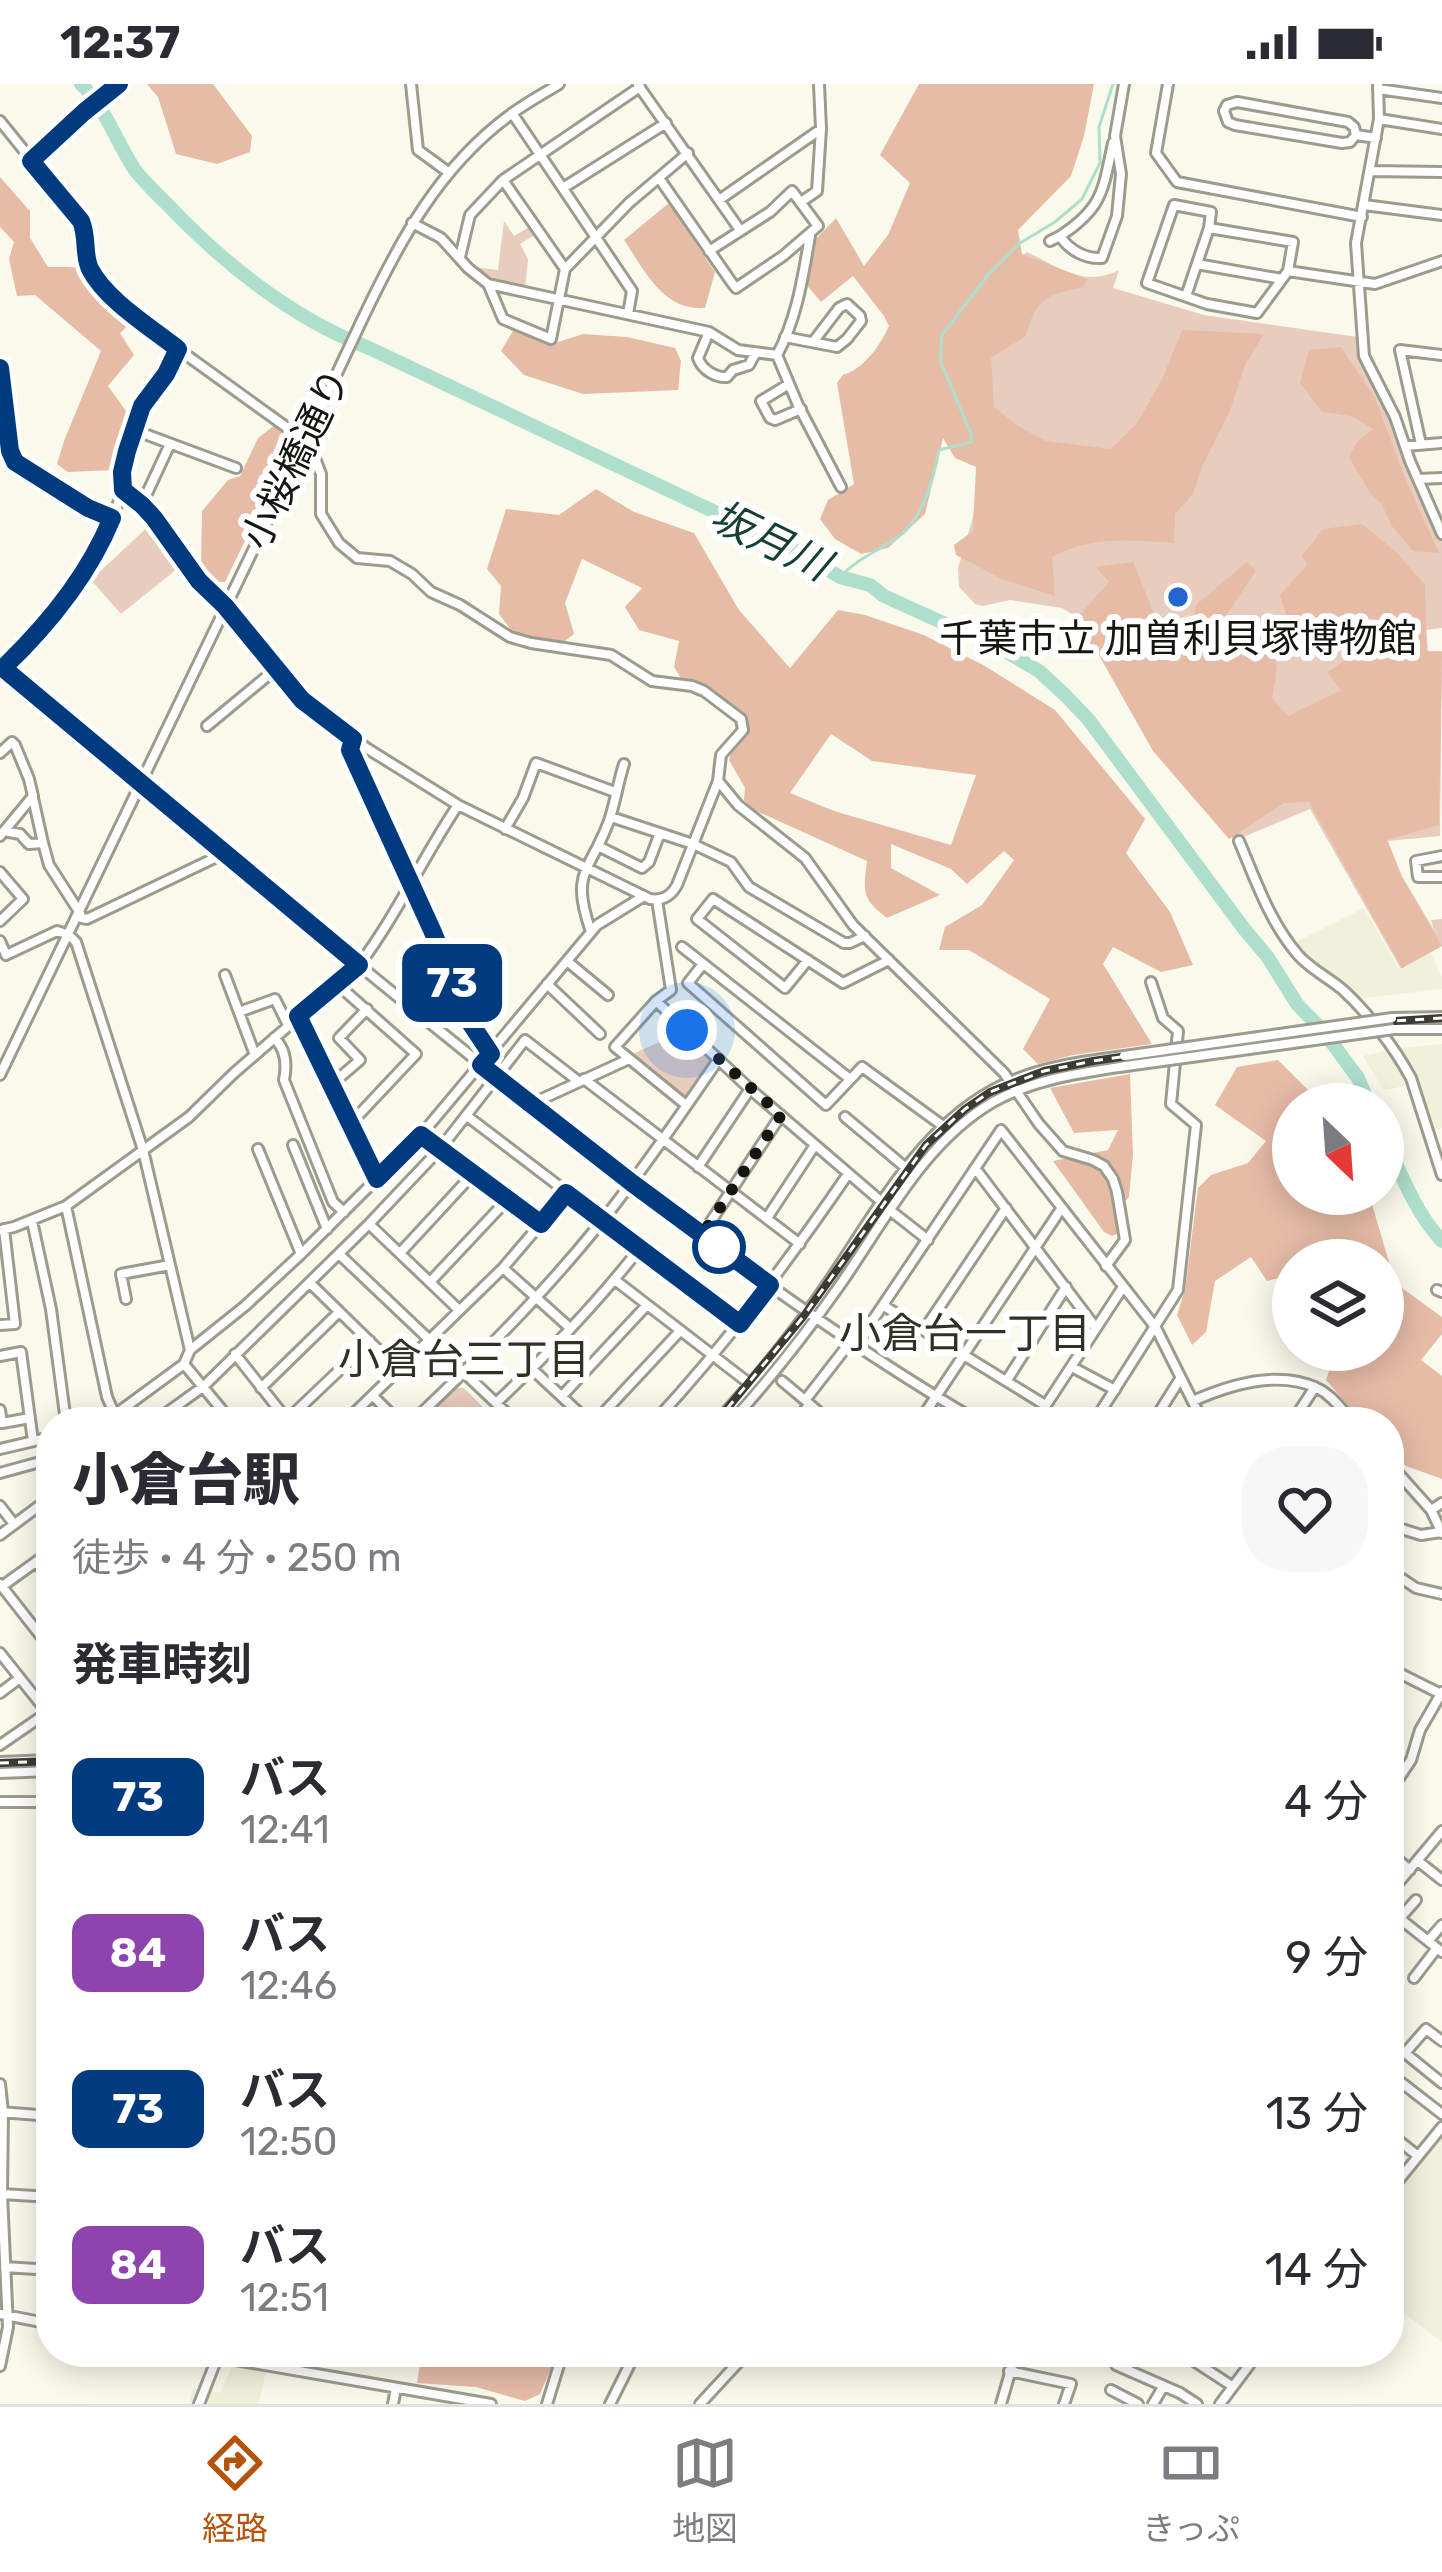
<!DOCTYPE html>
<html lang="ja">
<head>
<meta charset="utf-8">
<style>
	:root { --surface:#fff; --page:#f7f7f7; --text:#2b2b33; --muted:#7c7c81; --line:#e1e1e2; --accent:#b45309 }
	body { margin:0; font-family:Rubik,"Noto Sans JP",sans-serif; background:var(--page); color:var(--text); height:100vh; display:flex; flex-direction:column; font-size:45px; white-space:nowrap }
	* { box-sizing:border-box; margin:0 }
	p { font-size:39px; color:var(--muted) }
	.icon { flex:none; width:66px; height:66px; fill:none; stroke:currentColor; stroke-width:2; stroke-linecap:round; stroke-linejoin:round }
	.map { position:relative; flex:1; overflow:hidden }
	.sheet { position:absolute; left:36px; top:1323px; width:1368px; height:960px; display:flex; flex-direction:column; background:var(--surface); border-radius:48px; box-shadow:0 6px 30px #0003 }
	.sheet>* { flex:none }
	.badge { padding:0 24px; border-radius:18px; font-size:42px; line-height:78px }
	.needle { width:78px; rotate:155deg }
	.fabs { position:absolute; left:1272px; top:999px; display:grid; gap:24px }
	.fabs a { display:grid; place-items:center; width:132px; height:132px; border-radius:50%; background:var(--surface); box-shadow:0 6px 30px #0003; font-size:60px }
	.you { position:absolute; width:60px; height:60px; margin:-30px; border:9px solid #fff; border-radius:50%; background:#1a73e8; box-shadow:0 0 0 18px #1a73e833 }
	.map>.badge { position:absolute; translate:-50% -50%; box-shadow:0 0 0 6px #fff }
	h2 { padding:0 36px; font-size:45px; line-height:108px }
	.round { display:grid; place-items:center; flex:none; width:126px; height:126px; border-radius:48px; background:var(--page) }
	.headline { display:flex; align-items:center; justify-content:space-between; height:204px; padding:0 36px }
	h1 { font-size:57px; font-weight:800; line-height:90px }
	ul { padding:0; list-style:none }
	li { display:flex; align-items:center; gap:36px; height:156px; padding:0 36px }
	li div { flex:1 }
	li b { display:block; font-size:45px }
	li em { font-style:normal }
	li .badge { min-width:132px; font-weight:700; text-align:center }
	.status { display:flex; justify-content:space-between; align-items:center; height:84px; padding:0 60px; background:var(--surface); direction:ltr }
	.status svg { height:33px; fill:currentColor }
	.dock { display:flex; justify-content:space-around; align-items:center; height:168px; border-top:3px solid var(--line); background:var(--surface); font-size:33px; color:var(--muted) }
	.dock a { display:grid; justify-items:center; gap:6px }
	.dock .current { color:var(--accent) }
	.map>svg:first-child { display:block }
	.built { fill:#f0f1db }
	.green { fill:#e8ccbd }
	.forest { fill:#e6bca7; fill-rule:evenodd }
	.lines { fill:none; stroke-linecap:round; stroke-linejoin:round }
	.stream { stroke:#aedfcc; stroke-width:3 }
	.river { stroke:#aedfcc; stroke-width:14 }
	.minor-tunnel { stroke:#d8d8cb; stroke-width:8; stroke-dasharray:8 4; stroke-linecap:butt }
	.minor-casing { stroke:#9b9c8e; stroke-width:14 }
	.minor { stroke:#fff; stroke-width:8 }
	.rail-casing { stroke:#3b3b34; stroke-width:8 }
	.rail { stroke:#fff; stroke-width:3; stroke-dasharray:9; stroke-linecap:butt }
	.minor-bridge-casing { stroke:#9b9c8e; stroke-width:14; stroke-linecap:butt }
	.minor-bridge { stroke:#fff; stroke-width:8 }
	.line-casing { stroke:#fff; stroke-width:27 }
	.line { stroke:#003b80; stroke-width:18 }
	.walk { stroke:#161611; stroke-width:12; stroke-dasharray:0 21.6 }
	.poi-dot { fill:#2366d2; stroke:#fff; stroke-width:4.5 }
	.stop-dot { fill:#fff; stroke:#003b80; stroke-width:6 }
	.labels { text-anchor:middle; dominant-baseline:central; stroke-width:12; stroke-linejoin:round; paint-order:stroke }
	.street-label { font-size:39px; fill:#161611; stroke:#fff }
	.poi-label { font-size:39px; fill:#161611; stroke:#fff }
	.water-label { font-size:42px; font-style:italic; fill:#153f32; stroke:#fff }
	.neighbourhood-label { font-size:42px; fill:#303125; stroke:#fff }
</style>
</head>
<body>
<div class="status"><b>12:37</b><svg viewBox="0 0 49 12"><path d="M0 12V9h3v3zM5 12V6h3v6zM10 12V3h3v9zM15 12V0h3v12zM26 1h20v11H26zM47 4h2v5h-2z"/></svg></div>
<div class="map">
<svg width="1442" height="2320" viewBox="0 0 1442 2320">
	<rect width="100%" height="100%" fill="#fafaec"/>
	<path class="built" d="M1364,824L1400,886L1431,869L1442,893V905L1356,915L1346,903L1311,879L1294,859Z
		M1442,960V1044L1431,1048L1417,1000L1384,1006L1363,972L1400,964Z
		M1442,2049V2258L1389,2218V2206L1401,2191L1389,2182V2114Z
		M233,2280L266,2286L259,2320H189L193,2304L220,2309Z"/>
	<path class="green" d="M504,137L514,152L531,142L536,150L520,160L528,175L525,205L492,199L474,183L498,186Z
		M1027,168C1059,183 1084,204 1119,186L1113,204L1204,231L1358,253L1361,272L1392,331L1407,378L1442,455V544L1426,546L1428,567H1442L1440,752L1388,757L1402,792L1434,846L1431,836L1442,835V862L1401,885L1310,725L1234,757L1205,708L1114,571L1075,532L1062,524L1010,516L983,522L975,520L959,503L958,484L973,433L978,378L977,214Z
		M153,438L182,481L121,530L91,496Z
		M685,947L714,974L688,1014L630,971Z
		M455,1304H464L498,1338H422Z"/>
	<path class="forest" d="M147,0H213L252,52L250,68L217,80L176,70L158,13Z
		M919,0H1094L1084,52L1071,92L1018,146L1022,170L1087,195L1083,203C1047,211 1036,213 1026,252L991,274L994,323L1018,342L1046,357L1111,365L1138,338L1163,293L1182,246L1264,250L1245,281L1230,327L1201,385L1193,410L1175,430L1174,459C1128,456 1095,451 1052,473L1055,512L1002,495L956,471L954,461L973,447L976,383L955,374L943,354L925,430L888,464L861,470L835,455L820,435L828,416L854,400L837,299C849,283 837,296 854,286C869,277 882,258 889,242L884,232L853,192L821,218L805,199L814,157L836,134L864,182L888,151L910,99L880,71Z
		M0,93L30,127V154L48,183C107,183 114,183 130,240L120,249L134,271L108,302L131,334L115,386L68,388L57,380L64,357L101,267L35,211L17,212L9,175L14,158L0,143Z
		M669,119L715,188L705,224C663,227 645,187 624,156Z
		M514,245L555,259L583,250L627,253L675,264L681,277L678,306L583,310L524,291L501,267Z
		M1341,263L1375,314L1406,396L1439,469L1413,467L1392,442L1382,421L1370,409L1349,373L1357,358L1373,345L1351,332L1322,328L1300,299L1309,266Z
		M275,341L288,351V368L225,498H206L201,486L202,427L228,396L240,392L258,354Z
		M596,405L634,428L694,449L739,526L790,584L838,526L865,531L924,551L985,582L1055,626L1145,735L1126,769L1170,828L1193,881L1161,888L1113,863L1103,880L1152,960L1073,971L1038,980L1023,965L1050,915L969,866H939L945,843L982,821L1014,776L1004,767L967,800L951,785L891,760V784L940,811L887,834C862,815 863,808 867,777L754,726L744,716L745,704L729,676L743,630L690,609L674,583L679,557L639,546L625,523L642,504L582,475L565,519L574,550L552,567L526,565L499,530L501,502L487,485L506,425L559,431ZM831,650L872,677L976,691L951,761L834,727L790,709Z
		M1362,440L1395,467L1425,501L1427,567L1442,568L1439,741L1387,756L1401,792L1442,862L1402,884L1309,718L1284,719L1229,755L1153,667L1096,566L1069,543L1109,498L1096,483L1133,478L1155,532L1189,558L1196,521L1247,478L1256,487L1227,530L1256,536C1280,568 1279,576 1272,614L1288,632L1341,606L1327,588L1352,572L1385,573L1380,542L1302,562L1286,531L1280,511L1307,481L1302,472L1323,445Z
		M1278,976L1322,1020H1293V1110H1369L1395,1199L1442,1233V1250L1421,1276L1442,1292V1395L1406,1382L1389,1366V1338H1362L1326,1296L1336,1266H1383V1176H1293V1190L1267,1197L1251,1173L1215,1197L1206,1248L1192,1261L1177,1231L1185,1206L1198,1104L1211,1091L1248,1079L1266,1057L1215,1021L1237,983Z
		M1130,990L1133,1071L1129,1113L1116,1127L1119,1149L1112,1152L1104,1148L1053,1077L1108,1066L1118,1046L1074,1049L1050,1004Z
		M422,2268H558L540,2310L525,2317L476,2303L417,2299Z"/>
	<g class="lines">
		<path class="stream" d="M840,493C857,475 877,467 897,454C922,437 934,394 939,366L971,358L972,352L940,276L942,251L988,191L1020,159L1055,138L1082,115L1100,79L1099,43L1113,0"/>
		<path class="river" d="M81,0C106,24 116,58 135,86C144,98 156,109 167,120C224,180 291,234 369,264L795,466L840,493L870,501L884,512L1005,567L1039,587L1065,611L1088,635L1245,846L1267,872L1297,920L1324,948L1358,994L1369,1020
			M1383,1051C1399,1085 1415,1129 1442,1157"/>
		<path class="minor-tunnel" d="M293,348L313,369"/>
		<g class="minor-casing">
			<path id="minor" d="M411,0L418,66L448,88
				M1168,0L1156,69L1177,98L1362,133
				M1378,0L1379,35L1356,159L1364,272L1395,333L1410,377L1442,450
				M638,1L740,146
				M1378,5L1442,14
				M512,29L632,207L628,230
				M1379,35L1442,45
				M0,37L81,137L85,146L86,175L102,203L178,265L293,348
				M1356,51L1354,43L1348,38L1237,18L1227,21L1224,27L1228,38L1235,41L1342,59L1350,58L1356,51L1376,54
				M31,77L84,28L119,0
				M1371,87L1442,88
				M659,94L732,199L736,204L783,172L818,142L792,107L770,128L709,167
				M503,96L565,185
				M563,104L666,39
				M719,116L821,45
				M801,118L817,107L821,45L819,0
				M1364,121L1442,131
				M412,139L441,154L468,184L488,200L709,248L738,266L777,271L798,321L841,403
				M1060,152C1103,124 1103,106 1113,59
				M1050,157L1060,152C1069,166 1085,175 1102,174L1117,132L1121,90L1115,52L1124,0
				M460,173L470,131L503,96L640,3
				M1197,180L1282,195
				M1288,187L1375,200L1442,177
				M489,202L503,235L551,255L565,185L629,119L688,69
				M1186,212L1209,144L1211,128L1174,121L1147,199L1207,220L1257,229L1288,187L1293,158L1209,144
				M362,236C399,158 439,83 510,31C526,19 543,10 559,0
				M709,248L698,274C702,286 716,294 727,293L733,286L749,281L755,270
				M785,253L837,263L847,255L861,237L860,232L847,220L839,224L813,258
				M777,271C797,235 803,192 810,152
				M0,285L10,367L15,378L88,424L113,434
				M789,300L761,317L770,334L775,336L801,325
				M134,346L236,384
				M1421,360L1400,266L1442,271
				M1405,362L1442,359
				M1418,395L1442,394
				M123,407L142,420L154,434L199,497L225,522L315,627L368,665L458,721L650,815C663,817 671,812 677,801L718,697L721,671L743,646L741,635L704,607L692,602L652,597L611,571L531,559L510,553L460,521L431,508L412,490L390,477L357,474L339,459L321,430V390L313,369
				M142,420L170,360
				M0,582C184,735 367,891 555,1039C691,1146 830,1251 979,1338
				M4,584L25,563L56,525L104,454L123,407L122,388L142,322L166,290L178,265
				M207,642L277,584
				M354,655L350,666C377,725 406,784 431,844C450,891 462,926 491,970
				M0,669L12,658L15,661L29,695L33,712L0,752
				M719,698L738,721L805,774L853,841L1004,989L1039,1040L1063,1067L1093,1076L1104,1082L1113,1095L1117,1108L1125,1156L1106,1182
				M611,733L693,760L731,778L749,803L844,859H850L865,852
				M505,745L523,714L536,679L615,708
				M4,747L20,750L29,760L43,759L33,714
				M1239,757C1256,797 1270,839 1299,872C1312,886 1329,894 1343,906C1369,930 1394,963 1411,994L1442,1091
				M43,759L49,781L80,829
				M598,762L642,784L649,778L660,749
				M1442,772L1416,777L1418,793H1442
				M0,788L23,815L0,837
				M657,816L671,906L656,917L615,963L686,1021
				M77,833L87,835L225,769
				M591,848C570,787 589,790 609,737C615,719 618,699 624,680
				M0,857L6,871L57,847L69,851L76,858L143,1066L190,1266
				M682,863L850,995
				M808,876L785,904L697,835L713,815L843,899L889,876
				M567,877L608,911
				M703,880L688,899L826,1021L862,983L943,1042
				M225,891L255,971
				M337,900L416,970L351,1039
				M547,900L600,950
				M656,917L750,1005L883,1119
				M239,928L275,915L288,941
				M298,932L377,1095
				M1392,934L1442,933
				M1394,945H1442
				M274,954C286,965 287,981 284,996L333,1118L344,1128
				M0,991L284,402
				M584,995L800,1160
				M332,1000L360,976L339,954L367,925
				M531,1020L629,975
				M467,1032L740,1240
				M845,1033L906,1084
				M421,1051L540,1139
				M293,1061L327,1145
				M258,1065L301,1170
				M698,1083L750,1005
				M975,1084L1096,1244
				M66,1122L107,1313L115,1331
				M891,1127L928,1156
				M767,1134L815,1061
				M32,1137L51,1225L66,1338
				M369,1140L459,1226
				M0,1146L14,1143L66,1122L189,1033L234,989L359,881C397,831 423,773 458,721
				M702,1151L781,1031
				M400,1169L473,1090
				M339,1170L516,1338
				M503,1184L570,1244
				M615,1196L750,1300
				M430,1198L507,1116
				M310,1199L399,1286
				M1437,1206L1442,1208
				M126,1215L121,1190L170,1181
				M884,1222L1045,1321
				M0,1241L15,1240L4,1145
				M924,1246L1006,1124
				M856,1261L1001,1046L1156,1244L1203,1338
				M235,1270L288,1337
				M0,1272L21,1268L33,1357
				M184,1280L232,1338
				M1072,1283L1115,1306
				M532,1285L589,1338
				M1007,1296L1066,1203
				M782,1297L831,1338
				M261,1304L339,1228
				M373,1312L399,1338
				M562,1312L647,1221
				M806,1315L851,1257
				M1193,1317C1229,1301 1279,1286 1317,1304C1332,1311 1342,1326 1353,1338
				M496,1319C547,1271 597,1219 640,1164
				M0,1326L2,1339L30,1334
				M287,1336L370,1257
				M105,1338L184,1280L190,1266L245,1222L301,1170L421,1051L597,841L644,812
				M154,1338L204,1302L369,1140L440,1065L525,956L578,997
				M345,1338L503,1184L566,1110
				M412,1338C491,1263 568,1185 632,1098C662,1058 690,1017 718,976
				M595,1338L680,1247
				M654,1338C727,1259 787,1179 848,1090
				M717,1338C754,1297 790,1254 821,1209C871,1138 913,1051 991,1007C1032,984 1078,978 1124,972
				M731,1338C770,1295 807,1248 840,1201C884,1138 924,1058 993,1018C1034,995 1080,989 1126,982
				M795,1338L809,1321
				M919,1338L1061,1125
				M1035,1338L1123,1203
				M1094,1338L1178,1206L1196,1041L1171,1020L1178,947L1163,934L1151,898
				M1153,1338L1180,1295
				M1292,1338L1315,1303
				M0,1365L51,1353
				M1389,1379L1431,1426L1442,1449
				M0,1389L51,1375
				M0,1422L14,1440
				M1431,1426L1442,1419
				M1389,1441L1421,1451L1441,1448
				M0,1451L51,1413
				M36,1478L51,1497
				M1389,1486L1416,1504L1442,1510
				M0,1500L51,1565
				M1,1503L51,1467
				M0,1569L47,1628L51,1629
				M1389,1584L1441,1610
				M0,1609L20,1594
				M0,1661L48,1628
				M0,1678L51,1676
				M0,1689L51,1687
				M1389,1709L1411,1676L1420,1646L1442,1608
				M0,1718H51
				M1389,1768L1410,1786
				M1418,1777L1442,1796
				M1389,1810L1442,1747
				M1389,1826L1442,1868
				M1400,1834L1416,1816
				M1428,1857L1442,1841
				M1414,1894L1437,1864
				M1389,1905L1392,1907
				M1389,1956L1442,1999
				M1405,1969L1426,1945L1442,1957
				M1389,1989L1442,2030
				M0,2000L3,2028L2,2110L8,2243L0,2282
				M0,2028L51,2032
				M1389,2049L1418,2072
				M1389,2108L1442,2043
				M2,2110L51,2113
				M5,2183L51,2186
				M0,2230L51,2240
				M189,2268L491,2320
				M1180,2268L1232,2302
				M1116,2281L1180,2309L1197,2320
				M1009,2287L1071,2300L1064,2320
				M1111,2306L1138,2320
				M199,2320L217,2274
				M393,2320L396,2304
				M547,2320L563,2268
				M610,2320L636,2268
				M700,2320L748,2268
				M1001,2320L1016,2268
				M1153,2320L1163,2303
				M1220,2320L1259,2268"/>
		</g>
		<use href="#minor" class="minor"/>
		<g class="rail-casing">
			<path id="rail" d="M716,1338L803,1233L926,1061L965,1025L990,1008L1044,987L1093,977L1347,940L1442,934
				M0,1679L51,1677"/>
		</g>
		<use href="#rail" class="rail"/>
		<g class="minor-bridge-casing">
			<path id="minor-bridge" d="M284,402L362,236
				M1124,972L1392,934
				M1126,982L1394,945"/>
		</g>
		<use href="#minor-bridge" class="minor-bridge"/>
	</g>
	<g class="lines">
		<g class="line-casing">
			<path id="line" d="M0,284L10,367L15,378L88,424L112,434C89,490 47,542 3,584L359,881L298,932L377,1095L421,1051L541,1140L566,1109L740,1240L770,1201L632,1099L481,981L491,970L471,940L432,846L350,666L353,655L302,616L225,522L199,497L154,434L142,421L123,406L122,388L127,367L142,322L166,290L178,265C150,243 106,216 90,185C83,170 88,153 81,137L31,77L84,28L119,0"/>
		</g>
		<use href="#line" class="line"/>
		<path class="walk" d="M687,946L781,1031L702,1151L719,1163"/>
	</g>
	<circle class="poi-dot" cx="1178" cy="513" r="12"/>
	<circle class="stop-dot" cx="719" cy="1163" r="24"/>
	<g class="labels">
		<g class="street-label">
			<text transform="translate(296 375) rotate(-64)">小桜橋通り</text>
		</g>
		<g class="poi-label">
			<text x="1178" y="555">千葉市立 加曽利貝塚博物館</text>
		</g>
		<g class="water-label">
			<text transform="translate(770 457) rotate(26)">坂月川</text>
		</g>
		<g class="neighbourhood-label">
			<text x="965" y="1250">小倉台一丁目</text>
			<text x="464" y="1276">小倉台三丁目</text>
		</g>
	</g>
</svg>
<div class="fabs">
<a><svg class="needle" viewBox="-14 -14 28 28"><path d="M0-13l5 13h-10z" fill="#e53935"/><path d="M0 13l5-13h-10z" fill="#7c7c81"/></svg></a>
<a><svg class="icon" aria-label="layers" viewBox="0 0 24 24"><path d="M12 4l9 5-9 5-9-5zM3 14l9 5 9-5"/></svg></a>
</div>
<div class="you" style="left:687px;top:946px"></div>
<b class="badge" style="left:452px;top:899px;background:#003b80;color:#fff">73</b>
<section class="sheet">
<div class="headline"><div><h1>小倉台駅</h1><p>徒歩 · 4 分 · 250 m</p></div><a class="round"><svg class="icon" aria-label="heart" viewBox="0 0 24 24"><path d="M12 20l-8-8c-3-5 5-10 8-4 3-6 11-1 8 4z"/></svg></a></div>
<h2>発車時刻</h2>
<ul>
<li><span class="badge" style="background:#003b80;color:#fff">73</span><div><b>バス</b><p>12:41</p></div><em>4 分</em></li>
<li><span class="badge" style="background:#8e44ad;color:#fff">84</span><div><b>バス</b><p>12:46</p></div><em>9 分</em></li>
<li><span class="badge" style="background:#003b80;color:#fff">73</span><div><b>バス</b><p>12:50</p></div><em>13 分</em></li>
<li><span class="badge" style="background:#8e44ad;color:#fff">84</span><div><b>バス</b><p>12:51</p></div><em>14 分</em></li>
</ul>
</section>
</div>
<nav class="dock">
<a class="current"><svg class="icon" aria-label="directions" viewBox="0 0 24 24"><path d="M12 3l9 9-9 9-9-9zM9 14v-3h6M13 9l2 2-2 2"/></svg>経路</a>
<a><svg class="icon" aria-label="map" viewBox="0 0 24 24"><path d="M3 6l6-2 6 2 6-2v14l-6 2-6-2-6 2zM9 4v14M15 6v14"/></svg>地図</a>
<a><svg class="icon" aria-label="tickets" viewBox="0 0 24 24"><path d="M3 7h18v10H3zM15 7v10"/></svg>きっぷ</a>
</nav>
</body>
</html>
